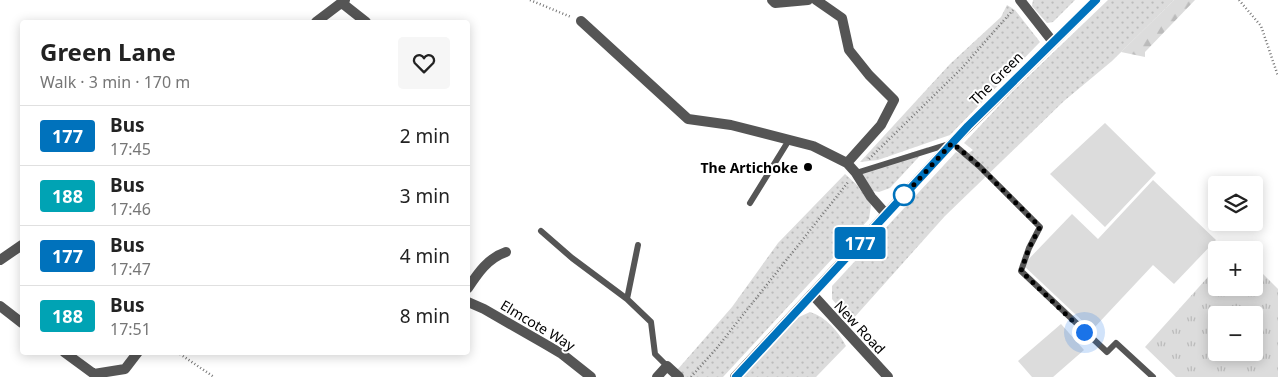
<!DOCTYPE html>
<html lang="en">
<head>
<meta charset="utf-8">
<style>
	:root { --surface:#fff; --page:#f6f6f6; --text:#222; --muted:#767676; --line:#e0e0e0 }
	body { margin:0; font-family:"Noto Sans",sans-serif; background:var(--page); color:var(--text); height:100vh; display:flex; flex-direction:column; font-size:19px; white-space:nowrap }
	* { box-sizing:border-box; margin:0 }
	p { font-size:16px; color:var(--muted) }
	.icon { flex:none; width:28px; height:28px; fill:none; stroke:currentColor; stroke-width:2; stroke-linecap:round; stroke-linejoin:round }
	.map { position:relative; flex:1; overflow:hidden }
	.side { position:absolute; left:20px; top:20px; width:450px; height:335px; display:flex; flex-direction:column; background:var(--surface); border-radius:5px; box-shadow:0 2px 12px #0003 }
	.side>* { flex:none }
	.badge { padding:0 10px; border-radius:4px; font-size:18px; line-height:32px }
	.buttons { position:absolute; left:1208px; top:176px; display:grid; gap:10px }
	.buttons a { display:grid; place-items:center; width:55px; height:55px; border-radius:5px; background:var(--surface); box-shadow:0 2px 12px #0003; font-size:25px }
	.you { position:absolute; width:25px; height:25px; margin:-12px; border:4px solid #fff; border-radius:50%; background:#1a73e8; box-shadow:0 0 0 8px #1a73e833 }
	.map>.badge { position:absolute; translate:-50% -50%; box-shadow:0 0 0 2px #fff }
	.round { display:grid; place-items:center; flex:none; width:52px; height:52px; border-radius:5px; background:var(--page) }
	.head { display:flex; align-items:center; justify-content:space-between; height:85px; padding:0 20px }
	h1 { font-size:24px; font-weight:700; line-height:38px }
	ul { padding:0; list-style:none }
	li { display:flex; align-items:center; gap:15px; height:60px; padding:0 20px; border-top:1px solid var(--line) }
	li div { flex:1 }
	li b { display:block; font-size:19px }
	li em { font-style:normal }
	li .badge { min-width:55px; font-weight:700; text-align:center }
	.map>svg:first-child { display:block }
	.grass { fill:url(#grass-dots) }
	.forest { fill:url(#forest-firs) }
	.park { fill:url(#park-tufts); fill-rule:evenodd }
	.pitch { fill:#dcdcdc }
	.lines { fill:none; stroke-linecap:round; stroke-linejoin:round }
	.path { stroke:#777; stroke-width:2.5; stroke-dasharray:1 2.5; stroke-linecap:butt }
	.service { stroke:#555; stroke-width:6 }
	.minor { stroke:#555; stroke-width:10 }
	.tertiary { stroke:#555; stroke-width:10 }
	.line-casing { stroke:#fff; stroke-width:11 }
	.line { stroke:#0072bc; stroke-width:8 }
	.walk { stroke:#000; stroke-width:5; stroke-dasharray:0 9 }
	.poi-dot { fill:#000; stroke:#fff; stroke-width:2 }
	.stop-dot { fill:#fff; stroke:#0072bc; stroke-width:2.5 }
	.labels { text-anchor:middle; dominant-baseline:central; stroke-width:4; stroke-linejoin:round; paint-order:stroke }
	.street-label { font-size:14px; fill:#000; stroke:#fff }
	.poi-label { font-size:14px; font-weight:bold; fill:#000; stroke:#fff; text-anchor:end }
</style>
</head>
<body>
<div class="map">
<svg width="1278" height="377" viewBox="0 0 1278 377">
	<defs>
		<pattern id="grass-dots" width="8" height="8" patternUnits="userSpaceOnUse" patternTransform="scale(1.25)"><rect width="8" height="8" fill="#dcdcdc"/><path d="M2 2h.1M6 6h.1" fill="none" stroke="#bbb" stroke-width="1.8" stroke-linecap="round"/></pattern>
		<pattern id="forest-firs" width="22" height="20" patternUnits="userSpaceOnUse" patternTransform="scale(1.25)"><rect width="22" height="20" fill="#dcdcdc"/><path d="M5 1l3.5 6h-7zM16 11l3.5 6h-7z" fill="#bbb"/></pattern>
		<pattern id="park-tufts" width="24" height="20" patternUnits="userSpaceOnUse" patternTransform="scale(1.25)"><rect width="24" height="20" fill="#dcdcdc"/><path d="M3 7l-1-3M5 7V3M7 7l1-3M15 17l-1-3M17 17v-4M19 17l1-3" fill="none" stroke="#bbb"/></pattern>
	</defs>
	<rect width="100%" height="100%" fill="#fff"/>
	<path class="grass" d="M1033,0H1075L1053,22L1047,23L1032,6Z
		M1108,0H1174L1112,61L1064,101L945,216L852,320H850L832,299V286L956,152L964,156L973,150L964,143L1013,91Z
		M1007,5L1015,10L1040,42L950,135L878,160L860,162L950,64L1001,17Z
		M928,147L890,188L879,192L873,191L862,175L866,168Z
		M845,174L857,185L871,205L869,219L723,377H683L679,375L678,369L732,307L778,243Z
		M810,312C826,317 838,331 846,346L816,377H743L799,317Z"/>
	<path class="forest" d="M1174,0H1195L1145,52V57L1121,52Z"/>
	<path class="park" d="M1254,265L1278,289V377H1176L1145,347L1216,268V288H1254ZM1216,315H1254V352H1216Z"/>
	<path class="pitch" d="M1105,123L1156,173L1105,227L1050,174Z
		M1153,180L1216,240L1174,284L1153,265L1092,330L1023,265L1072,214L1098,239Z
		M1061,324L1084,350L1053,377H1032L1018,361Z"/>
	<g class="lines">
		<path class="path" d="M530,0L571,17
			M1239,0L1261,26L1278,76
			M869,159L962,68L1013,10
			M177,352L214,377
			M691,377L716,349L849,181"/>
		<path class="service" d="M856,173L952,143L979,166L1040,227L1029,248L1021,271L1107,352L1116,343L1153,377
			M750,203L789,140
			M541,231L572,258L627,299
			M638,245L627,299L651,322L655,354L667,366"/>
		<path class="minor" d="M772,0L775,3L808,0
			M816,0L842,18L849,50L869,75L894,100L881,125L847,163
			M1020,0L1053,42
			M342,3L366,22
			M581,21L688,119L731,125L813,146L847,163L856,173L871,197L886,214
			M316,22L345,0
			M0,260L22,245
			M468,288C478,273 488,258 506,252
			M812,294L888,377
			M468,302L484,309L545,344L562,354L591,377
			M0,306L22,323
			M64,352L94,374L125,369L138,352
			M657,377L667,366L679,377"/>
		<path class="tertiary" d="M735,377L952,143L1096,0"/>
	</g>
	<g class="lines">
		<g class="line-casing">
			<path id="line" d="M736,377L968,126L1096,0"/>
		</g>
		<use href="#line" class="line"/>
		<path class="walk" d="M904,195L900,200L952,143L974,161L1040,227L1029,248L1021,271L1084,332"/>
	</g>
	<circle class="poi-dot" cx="808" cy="167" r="5"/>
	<circle class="stop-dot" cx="904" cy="195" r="10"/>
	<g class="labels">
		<g class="street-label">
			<text transform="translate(996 78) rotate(-45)">The Green</text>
			<text transform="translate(538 325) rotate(31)">Elmcote Way</text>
			<text transform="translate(860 327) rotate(47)">New Road</text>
		</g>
		<g class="poi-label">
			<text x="798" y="167">The Artichoke</text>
		</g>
	</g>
</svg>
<div class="buttons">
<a><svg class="icon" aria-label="layers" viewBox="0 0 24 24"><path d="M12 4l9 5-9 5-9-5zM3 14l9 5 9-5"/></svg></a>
<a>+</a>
<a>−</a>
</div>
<div class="you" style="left:1084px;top:332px"></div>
<b class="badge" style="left:860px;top:243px;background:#0072bc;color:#fff">177</b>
<section class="side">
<div class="head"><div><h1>Green Lane</h1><p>Walk · 3 min · 170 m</p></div><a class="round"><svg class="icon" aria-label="heart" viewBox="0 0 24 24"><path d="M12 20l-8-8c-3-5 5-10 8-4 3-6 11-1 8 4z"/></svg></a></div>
<ul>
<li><span class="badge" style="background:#0072bc;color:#fff">177</span><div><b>Bus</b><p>17:45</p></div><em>2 min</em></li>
<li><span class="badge" style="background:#00a3b4;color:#fff">188</span><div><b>Bus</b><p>17:46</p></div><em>3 min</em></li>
<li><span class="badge" style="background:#0072bc;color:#fff">177</span><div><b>Bus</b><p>17:47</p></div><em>4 min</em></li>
<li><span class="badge" style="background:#00a3b4;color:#fff">188</span><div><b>Bus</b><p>17:51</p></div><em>8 min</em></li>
</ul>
</section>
</div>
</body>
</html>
